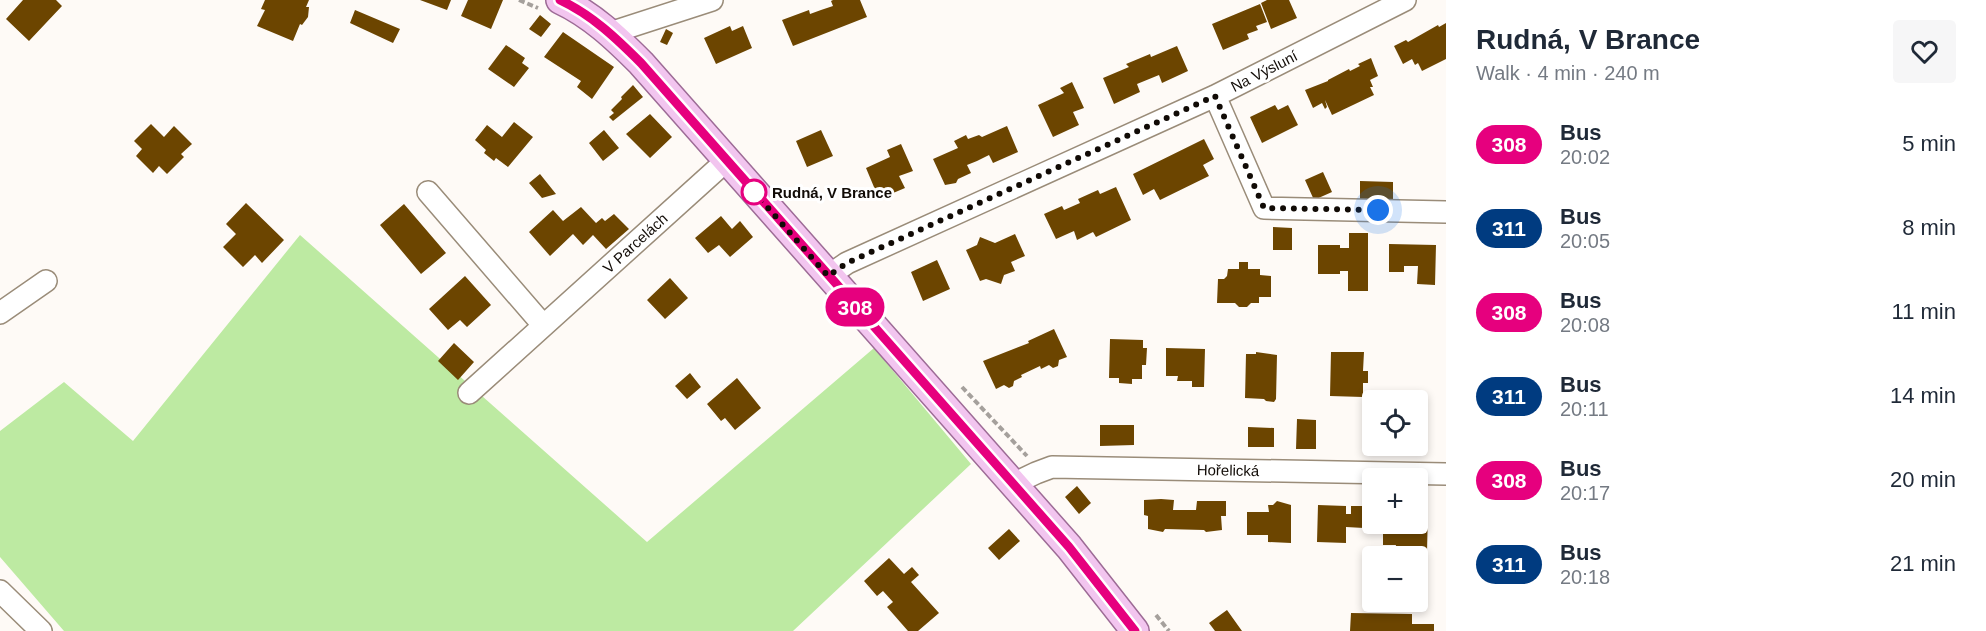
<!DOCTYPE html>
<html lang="en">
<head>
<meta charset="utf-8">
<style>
	:root { --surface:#fff; --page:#f6f6f7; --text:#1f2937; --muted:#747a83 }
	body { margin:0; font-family:Arial,sans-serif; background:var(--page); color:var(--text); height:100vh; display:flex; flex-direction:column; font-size:22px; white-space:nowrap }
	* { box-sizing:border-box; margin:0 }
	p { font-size:20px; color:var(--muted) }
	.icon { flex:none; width:33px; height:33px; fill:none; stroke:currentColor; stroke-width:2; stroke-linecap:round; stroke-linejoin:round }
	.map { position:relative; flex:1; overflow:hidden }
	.side { display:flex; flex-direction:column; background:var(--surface); width:540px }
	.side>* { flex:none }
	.badge { padding:0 12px; border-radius:20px; font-size:21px; line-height:39px }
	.buttons { position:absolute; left:1362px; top:390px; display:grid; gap:12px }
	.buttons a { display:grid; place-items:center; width:66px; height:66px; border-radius:6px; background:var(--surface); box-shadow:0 3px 9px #0003; font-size:30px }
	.you { position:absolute; width:30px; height:30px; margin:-15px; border:4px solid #fff; border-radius:50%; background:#1a73e8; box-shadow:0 0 0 9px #1a73e833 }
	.map>.badge { position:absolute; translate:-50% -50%; box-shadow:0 0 0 3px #fff }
	.round { display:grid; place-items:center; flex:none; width:63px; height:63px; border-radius:6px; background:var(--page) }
	.overview { display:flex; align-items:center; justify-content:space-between; height:102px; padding:0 30px }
	h1 { font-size:28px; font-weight:600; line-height:45px }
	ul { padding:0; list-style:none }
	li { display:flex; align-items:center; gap:18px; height:84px; padding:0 30px }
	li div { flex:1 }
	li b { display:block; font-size:22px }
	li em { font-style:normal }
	li .badge { min-width:66px; font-weight:700; text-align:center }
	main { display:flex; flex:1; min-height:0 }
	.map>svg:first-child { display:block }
	.green { fill:#bdeaa2 }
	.building { fill:#6c4500 }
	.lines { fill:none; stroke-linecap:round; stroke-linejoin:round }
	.minor-casing { stroke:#9a8c79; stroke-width:24 }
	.major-casing { stroke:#9d6b96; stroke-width:30 }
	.path { stroke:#a5a09c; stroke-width:4; stroke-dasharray:6 3; stroke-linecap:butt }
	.minor { stroke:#fff; stroke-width:21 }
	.major { stroke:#f2c5ef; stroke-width:27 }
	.line-casing { stroke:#fff; stroke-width:14 }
	.line { stroke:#e6007e; stroke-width:9 }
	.walk { stroke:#110b06; stroke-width:6; stroke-dasharray:0 10.8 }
	.stop-dot { fill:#fff; stroke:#e6007e; stroke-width:3 }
	.labels { text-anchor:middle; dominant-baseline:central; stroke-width:6; stroke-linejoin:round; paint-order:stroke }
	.street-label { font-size:15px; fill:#110b06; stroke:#fff }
	.stop-label { font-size:15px; font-weight:bold; fill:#110b06; stroke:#fff; text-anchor:start }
</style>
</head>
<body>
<main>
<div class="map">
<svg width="1446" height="631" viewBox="0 0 1446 631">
	<rect width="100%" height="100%" fill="#fefaf6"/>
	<path class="green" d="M300,235L647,542L874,348L971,464L793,631H64L0,557V431L64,382L133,441Z"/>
	<path class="building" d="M23,0H56L62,6L29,41L6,19Z
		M265,0H309L306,7H309L308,17L302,25L300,24L293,41L257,26L265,10L261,9Z
		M420,0H451L447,10Z
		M468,0H503L491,29L461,16Z
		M833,0H860L867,17L793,46L782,20L809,10L810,14L821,10L833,6L831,1Z
		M1267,0H1289L1297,18L1271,29L1261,3Z
		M1260,4L1267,22L1256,26L1258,30L1247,34L1249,39L1223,50L1212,24Z
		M355,10L400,29L393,43L350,23Z
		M540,15L551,24L541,37L529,29Z
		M1446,23V59L1422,71L1418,63L1415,65L1412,59L1403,64L1394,46L1406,40L1408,42L1438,25L1439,27Z
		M730,26L732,31L743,26L752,48L716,64L704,38Z
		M666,29L673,33L667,45L660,42Z
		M563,32L614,67L592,99L577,87L581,81L544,57Z
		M506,45L525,58L522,63L529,68L514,87L488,69Z
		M1177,46L1188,71L1162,83L1159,75L1137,84L1140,92L1114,104L1103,78L1129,67L1126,64L1150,54L1151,57Z
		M1371,58L1378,76L1370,80L1373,87H1370L1374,95L1332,115L1325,100L1327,107L1325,109L1322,103L1313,108L1305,90L1328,81V80L1349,69L1350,71L1360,66L1358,64Z
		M1072,82L1084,108L1073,112L1079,125L1053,137L1038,105L1064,93L1060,88Z
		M633,85L643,97L613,121L609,117L614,113L611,110L622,99L621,97Z
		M1275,105L1278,110L1288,105L1298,125L1262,143L1250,117Z
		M650,114L672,137L650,158L626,134Z
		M514,122L533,137L508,167L496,158L494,161L484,153L486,150L475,140L487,125L502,137Z
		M151,124L164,137L174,126L192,144L181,154L184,157L167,174L159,166L153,173L136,156L142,149L134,141Z
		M1007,126L1018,152L993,163L989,155L977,161L967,165L971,173L958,179L956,183L945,185L933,159L958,148L954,141L966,135L968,139L979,135L982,137Z
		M604,130L619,148L603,161L589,143Z
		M821,130L833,156L807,167L796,141Z
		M1204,139L1214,159L1203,165L1209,176L1160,200L1154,189L1143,195L1133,174Z
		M901,144L913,171L899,176L905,188L879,199L866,168L890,157L887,150Z
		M1323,172L1332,192L1314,200L1305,180Z
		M540,174L556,194L542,198L529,183Z
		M1360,181L1393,182V201H1360Z
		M1116,187L1131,220L1096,237L1093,232L1077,240L1074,231L1056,239L1044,214L1062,206L1064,210L1080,203L1078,199L1098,190L1100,194Z
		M246,203L284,240L262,263L255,255L243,267L223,247L236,234L226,224Z
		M404,204L446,253L421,274L380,225Z
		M581,207L596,223L602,218L605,221L614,214L629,229L606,249L593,235L583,245L573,234L550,256L529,232L553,210L563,221Z
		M721,216L732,229L740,221L753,237L730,257L719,245L708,253L695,238Z
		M1273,227L1292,228V250H1273Z
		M1349,233H1368V291H1348V271H1340V274H1318V245H1340V248H1349Z
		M1015,234L1025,256L1011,262L1015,271L1004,275L1001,284L986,279L980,281L966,250L977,245L980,237L995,243Z
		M1389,244L1436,245L1435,285L1417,284L1418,266H1404V272H1389Z
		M937,260L950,289L923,301L911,272Z
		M1239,262H1248V269H1260V275L1271,276V297H1259V303H1251L1247,307H1239L1235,303H1217L1218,279H1224L1227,276L1228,269H1239Z
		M465,276L491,305L467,327L460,320L448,330L429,309Z
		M670,278L688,298L665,319L647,300Z
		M1054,329L1067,357L1059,360L1058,366L1053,368L1049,365L1041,369L1040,366L1021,375L1022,377L1014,381L1013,386L1009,388L1004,385L996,389L983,361L1029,343L1028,341Z
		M1110,339L1143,340V348H1147L1146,365H1142V379H1132V384L1119,383V378H1109Z
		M454,343L474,362L458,380L438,361Z
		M1166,348L1205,349L1204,387H1192V381H1177L1178,376H1166Z
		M1256,352L1277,355L1276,399L1274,402L1266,401L1264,399L1245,398L1246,354H1256Z
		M1331,352H1364L1363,371H1368V383H1363V397L1330,396Z
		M690,373L701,387L687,399L675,386Z
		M737,378L761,408L735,430L725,418L721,421L707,404Z
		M1297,419L1316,420V449H1296Z
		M1100,425H1134V445L1100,446Z
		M1248,427L1274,428V447H1248Z
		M1077,486L1091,503L1079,514L1065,497Z
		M1161,499L1174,500L1173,510H1196L1197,501H1226V516H1221L1222,530L1206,532L1204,530L1165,529L1163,532L1148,529V516L1144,515V500Z
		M1277,501L1291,505V543L1268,542V535H1247V512H1269L1268,505H1273Z
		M1318,505L1346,506V514H1351V506H1364V528L1346,527V543L1317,542Z
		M1418,510H1428L1427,552L1414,555L1411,552L1395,551L1396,545H1383V524H1418Z
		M1009,529L1020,541L999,560L988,548Z
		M889,558L904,574L912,567L919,575L911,582L939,613L918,631H908L887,607L893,602L883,591L877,596L864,581Z
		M1227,610L1242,631H1215L1209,623Z
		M1351,613L1412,614V624H1434V631H1350Z"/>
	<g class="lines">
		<g class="minor-casing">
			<path id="minor" d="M610,33L712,0
				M1215,96L1264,208L1446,212
				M428,192L543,325
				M828,276L847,263L1215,96L1405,0
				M0,313L46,281
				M469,393L726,161
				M1013,484L1036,473L1052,467L1446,474
				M0,591L41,631"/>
		</g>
		<g class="major-casing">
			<path id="major" d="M560,0C592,15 616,38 641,63L1069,547L1135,631"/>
		</g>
		<path class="path" d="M519,0L538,8
			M962,387L1027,456
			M1156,615L1169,631"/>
		<use href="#minor" class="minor"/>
		<use href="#major" class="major"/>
	</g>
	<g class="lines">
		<g class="line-casing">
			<path id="line" d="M560,0C592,15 616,38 641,63L1069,547L1135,631"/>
		</g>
		<use href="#line" class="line"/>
		<path class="walk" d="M754,192L828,276L847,263L1215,96L1264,208L1378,210"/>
	</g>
	<circle class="stop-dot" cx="754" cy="192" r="12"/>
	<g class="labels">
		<g class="street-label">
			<text transform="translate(1264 71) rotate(-27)">Na Výsluní</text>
			<text transform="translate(635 243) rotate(-42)">V Parcelách</text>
			<text transform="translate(1228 470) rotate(1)">Hořelická</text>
		</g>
		<g class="stop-label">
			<text x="772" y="192">Rudná, V Brance</text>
		</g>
	</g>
</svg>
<div class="buttons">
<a><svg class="icon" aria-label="locate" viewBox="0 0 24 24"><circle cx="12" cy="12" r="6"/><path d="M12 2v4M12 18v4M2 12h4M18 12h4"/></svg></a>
<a>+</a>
<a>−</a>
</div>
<div class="you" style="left:1378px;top:210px"></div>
<b class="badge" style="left:855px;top:307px;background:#e6007e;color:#fff">308</b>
</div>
<section class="side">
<div class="overview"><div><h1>Rudná, V Brance</h1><p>Walk · 4 min · 240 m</p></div><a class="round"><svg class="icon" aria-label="heart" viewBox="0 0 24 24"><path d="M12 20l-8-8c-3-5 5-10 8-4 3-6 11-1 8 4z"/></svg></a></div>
<ul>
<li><span class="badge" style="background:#e6007e;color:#fff">308</span><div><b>Bus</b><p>20:02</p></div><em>5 min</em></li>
<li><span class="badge" style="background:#003b80;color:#fff">311</span><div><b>Bus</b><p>20:05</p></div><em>8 min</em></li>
<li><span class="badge" style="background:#e6007e;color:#fff">308</span><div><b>Bus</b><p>20:08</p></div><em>11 min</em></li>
<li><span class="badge" style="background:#003b80;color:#fff">311</span><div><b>Bus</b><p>20:11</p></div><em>14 min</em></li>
<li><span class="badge" style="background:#e6007e;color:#fff">308</span><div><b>Bus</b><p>20:17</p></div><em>20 min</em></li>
<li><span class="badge" style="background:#003b80;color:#fff">311</span><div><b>Bus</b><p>20:18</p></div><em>21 min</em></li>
</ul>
</section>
</main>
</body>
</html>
